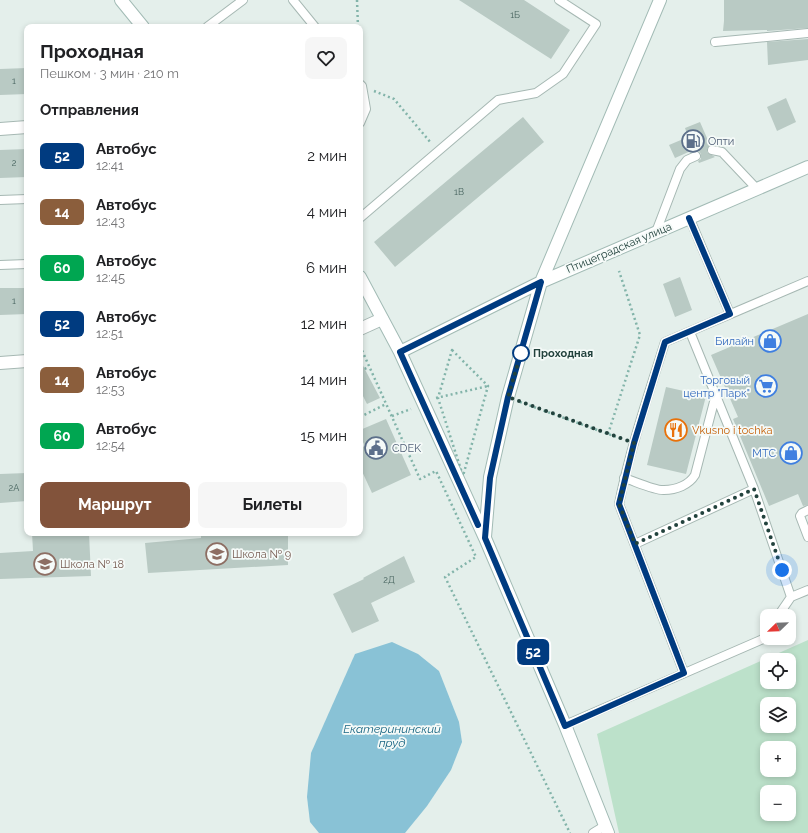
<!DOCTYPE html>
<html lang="ru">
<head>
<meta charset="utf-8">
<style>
	:root { --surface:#fff; --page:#f6f6f6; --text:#202124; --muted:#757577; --accent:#82533b }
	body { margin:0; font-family:Raleway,sans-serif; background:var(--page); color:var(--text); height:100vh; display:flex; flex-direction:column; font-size:15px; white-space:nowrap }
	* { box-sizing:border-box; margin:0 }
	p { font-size:13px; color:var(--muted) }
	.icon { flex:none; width:22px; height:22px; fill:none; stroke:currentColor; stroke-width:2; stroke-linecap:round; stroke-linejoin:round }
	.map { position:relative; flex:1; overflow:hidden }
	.panel { position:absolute; left:24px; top:24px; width:339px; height:512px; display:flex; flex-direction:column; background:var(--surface); border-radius:8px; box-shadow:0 2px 6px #0003 }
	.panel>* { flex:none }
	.badge { padding:0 8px; border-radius:6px; font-size:14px; line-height:26px }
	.needle { width:26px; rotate:247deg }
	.controls { position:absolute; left:760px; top:609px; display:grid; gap:8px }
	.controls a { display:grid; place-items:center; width:36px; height:36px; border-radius:8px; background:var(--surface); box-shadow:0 2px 6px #0003; font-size:20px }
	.you { position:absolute; width:20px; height:20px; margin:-10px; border:3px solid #fff; border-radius:50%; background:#1a73e8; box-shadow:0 0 0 6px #1a73e833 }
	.map>.badge { position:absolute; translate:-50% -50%; box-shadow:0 0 0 2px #fff }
	h2 { padding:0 16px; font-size:15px; line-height:36px }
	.round { display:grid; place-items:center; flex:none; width:42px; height:42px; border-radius:8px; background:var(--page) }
	.summary { display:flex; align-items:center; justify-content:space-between; height:68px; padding:0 16px }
	h1 { font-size:19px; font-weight:700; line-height:30px }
	.primary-button { display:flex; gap:8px; margin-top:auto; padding:8px 16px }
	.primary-button a { flex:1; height:46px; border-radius:8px; background:var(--accent); color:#fff; font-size:16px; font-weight:700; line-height:46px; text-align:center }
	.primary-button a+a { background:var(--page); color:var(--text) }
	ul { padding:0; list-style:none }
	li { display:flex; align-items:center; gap:12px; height:56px; padding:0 16px }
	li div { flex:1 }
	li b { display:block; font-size:15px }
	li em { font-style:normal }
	li .badge { min-width:44px; font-weight:700; text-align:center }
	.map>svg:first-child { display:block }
	.green { fill:#bce1ca; fill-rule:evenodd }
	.water { fill:#89c2d6 }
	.building { fill:#b9cac4 }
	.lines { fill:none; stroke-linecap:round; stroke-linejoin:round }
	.lane-casing { stroke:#a6b8b3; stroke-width:10 }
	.street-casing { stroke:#a6b8b3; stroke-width:14 }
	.secondary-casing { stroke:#a2bbb5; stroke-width:14 }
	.path { stroke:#83b4aa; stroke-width:2.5; stroke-dasharray:2 3; stroke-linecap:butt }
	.lane { stroke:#fff; stroke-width:8 }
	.street { stroke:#fff; stroke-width:12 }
	.secondary { stroke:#fff; stroke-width:12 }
	.line-casing { stroke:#fff; stroke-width:9 }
	.line { stroke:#003b80; stroke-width:6 }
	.walk { stroke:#22423d; stroke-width:4; stroke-dasharray:0 7.2 }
	.stop-dot { fill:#fff; stroke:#003b80; stroke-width:2 }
	.labels { text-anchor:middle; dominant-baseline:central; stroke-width:3.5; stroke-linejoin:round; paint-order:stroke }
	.number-label { font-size:9px; fill:#48645f }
	.service-label { font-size:11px; fill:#4e5e75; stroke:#f5faf8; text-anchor:start }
	.street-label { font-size:11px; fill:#22423d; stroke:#f5faf8 }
	.shop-label { font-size:11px; fill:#366cbe; stroke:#f5faf8; text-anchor:end }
	.stop-label { font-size:11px; font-weight:bold; fill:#22423d; stroke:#f5faf8; text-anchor:start }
	.food-label { font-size:11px; fill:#c56008; stroke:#f5faf8; text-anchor:start }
	.education-label { font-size:11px; fill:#785e54; stroke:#f5faf8; text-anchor:start }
	.water-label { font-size:12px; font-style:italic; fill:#176582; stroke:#f5faf8 }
</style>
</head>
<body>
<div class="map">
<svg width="808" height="833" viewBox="0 0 808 833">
	<rect width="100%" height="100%" fill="#e4efeb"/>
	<path class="green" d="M808,640V833H619L597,734ZM767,660H789V682H767ZM767,704H789V726H767ZM767,748H789V770H767ZM767,792H789V814H767Z"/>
	<path class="water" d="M392,642L418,654L439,671L459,722L462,742L451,770L427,806L405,833H319L310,822L307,797L311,753L355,654Z"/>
	<path class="building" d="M459,0H524L570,30L551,59Z
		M724,0H808V28L767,31V30L723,31L724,21Z
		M808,39V60L768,65L767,42Z
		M27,68V94L0,95V69Z
		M786,98L796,122L777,131L767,107Z
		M523,117L544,142L395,267L374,242Z
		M700,122L710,145L707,149V152L715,157L699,163L698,161L701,159V154L699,151H694L693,150L675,158L669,145L688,137L685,128Z
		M27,149V177L0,178V150Z
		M680,277L692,310L675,317L663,284Z
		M0,288H27V314L0,315Z
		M808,314V505L803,506L798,494L769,506L733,419L738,417L711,355Z
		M360,360L380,398L367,404L360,390Z
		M666,387L706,396L686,474L647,465Z
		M386,419L411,475L372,493L360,467V448L365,446L360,436V430Z
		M27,473V501L0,503V474Z
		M32,533H89L91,576L0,579V553L33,551Z
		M201,533H238V536L288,534V565L148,573L145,543L201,538Z
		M404,556L415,582L371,603L379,621L352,633L333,594L364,579L363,578Z"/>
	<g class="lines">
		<g class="lane-casing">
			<path id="lane" d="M293,0L315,27
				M207,27L243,0
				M715,42L808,33
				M360,84L362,86L366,109L360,123
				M712,150L722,152L757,189
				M0,200L27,199
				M689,217L730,314
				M360,218L498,100L536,93L563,74L596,24L559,0
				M656,232L680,169L687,160L696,156
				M0,265L27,264
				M690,332L754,489L791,597
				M624,478C634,481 656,491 664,490C676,490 689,485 695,475L716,394
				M808,510L802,513L800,516L808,537
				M635,544L754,489
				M778,616L791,597L808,590
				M684,673L619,504C630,449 648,396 665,342L808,281
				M565,725L763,639L767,633
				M593,833L606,825"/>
		</g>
		<g class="street-casing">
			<path id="street" d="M0,129L27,127
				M360,329L382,319
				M0,363L27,361"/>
		</g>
		<g class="secondary-casing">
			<path id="secondary" d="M121,0L143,27
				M360,277L400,352L485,538L565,725L608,833
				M400,352L541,282L808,167
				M485,537L490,477L508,397L541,282L660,0"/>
		</g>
		<path class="path" d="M357,0L358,27
			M360,53L361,73
			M374,91L394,99L431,143
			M360,346L420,479L436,471L476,557L445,577L570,833
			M452,350L488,386L463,476L438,398Z
			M360,371L369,367
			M436,398L488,386
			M520,402L622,439
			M392,416L411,409
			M360,417L386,404
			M608,434L640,335L619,271"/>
		<use href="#lane" class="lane"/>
		<use href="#street" class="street"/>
		<use href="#secondary" class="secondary"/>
	</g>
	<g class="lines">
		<g class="line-casing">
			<path id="line" d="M478,525L400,352L541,282L508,397L490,478L485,538L565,726L684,673L619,504L634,443L665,342L730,314L689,218"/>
		</g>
		<use href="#line" class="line"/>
		<path class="walk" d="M521,353L508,397L634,443L619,504L635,544L754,489L782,570"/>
	</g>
	<defs>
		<g id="fuel-ring" transform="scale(1.15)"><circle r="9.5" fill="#f5faf8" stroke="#5c6f8a" stroke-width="1.5"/><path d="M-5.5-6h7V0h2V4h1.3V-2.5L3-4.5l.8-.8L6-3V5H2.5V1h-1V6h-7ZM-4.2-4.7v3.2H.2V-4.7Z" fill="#5c6f8a"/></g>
		<g id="shop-ring" transform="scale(1.15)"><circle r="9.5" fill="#f5faf8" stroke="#3f7fe0" stroke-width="1.5"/><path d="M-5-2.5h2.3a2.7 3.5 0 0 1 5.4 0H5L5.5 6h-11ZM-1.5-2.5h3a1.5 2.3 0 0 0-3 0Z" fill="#3f7fe0"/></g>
		<g id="supermarket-ring" transform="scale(1.15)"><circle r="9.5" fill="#f5faf8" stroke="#3f7fe0" stroke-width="1.5"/><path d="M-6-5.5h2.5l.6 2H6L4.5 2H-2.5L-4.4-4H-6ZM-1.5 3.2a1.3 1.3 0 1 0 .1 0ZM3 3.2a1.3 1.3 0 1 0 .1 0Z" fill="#3f7fe0"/></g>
		<g id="restaurant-ring" transform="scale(1.15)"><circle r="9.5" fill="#f5faf8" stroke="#e8710a" stroke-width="1.5"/><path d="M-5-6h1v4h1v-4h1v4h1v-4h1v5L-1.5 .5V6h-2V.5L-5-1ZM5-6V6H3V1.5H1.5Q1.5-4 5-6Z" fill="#e8710a"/></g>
		<g id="civic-ring" transform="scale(1.15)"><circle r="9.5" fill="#f5faf8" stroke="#5c6f8a" stroke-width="1.5"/><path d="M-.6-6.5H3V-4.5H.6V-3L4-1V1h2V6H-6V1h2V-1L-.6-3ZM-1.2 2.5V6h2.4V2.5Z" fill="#5c6f8a"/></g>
		<g id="school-ring" transform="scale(1.15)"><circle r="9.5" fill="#f5faf8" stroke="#8d6e63" stroke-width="1.5"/><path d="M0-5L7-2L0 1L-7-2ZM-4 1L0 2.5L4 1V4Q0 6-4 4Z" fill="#8d6e63"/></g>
	</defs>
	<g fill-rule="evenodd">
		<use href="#fuel-ring" x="693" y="141"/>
		<use href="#shop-ring" x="770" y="341"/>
		<use href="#supermarket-ring" x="766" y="386"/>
		<use href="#restaurant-ring" x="676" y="430"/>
		<use href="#civic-ring" x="376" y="448"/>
		<use href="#shop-ring" x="791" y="453"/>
		<use href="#school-ring" x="217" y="554"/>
		<use href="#school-ring" x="45" y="564"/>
	</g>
	<circle class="stop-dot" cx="521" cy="353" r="8"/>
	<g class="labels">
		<g class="number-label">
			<text x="515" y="15">1Б</text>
			<text x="14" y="81">1</text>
			<text x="14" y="163">2</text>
			<text x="459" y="192">1В</text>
			<text x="14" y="301">1</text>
			<text x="14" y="488">2А</text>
			<text x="389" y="580">2Д</text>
		</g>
		<g class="service-label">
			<text x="708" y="141">Опти</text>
			<text x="392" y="448">CDEK</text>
		</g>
		<g class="street-label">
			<text transform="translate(619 248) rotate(-23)">Птицеградская улица</text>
		</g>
		<g class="shop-label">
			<text x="754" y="341">Билайн</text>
			<text x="750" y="380">Торговый<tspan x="750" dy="13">центр "Парк"</tspan></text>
			<text x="776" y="453">МТС</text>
		</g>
		<g class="stop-label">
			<text x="533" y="353">Проходная</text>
		</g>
		<g class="food-label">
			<text x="692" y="430">Vkusno i tochka</text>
		</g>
		<g class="education-label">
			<text x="232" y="554">Школа № 9</text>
			<text x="60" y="564">Школа № 18</text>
		</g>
		<g class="water-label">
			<text x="392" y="729">Екатерининский<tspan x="392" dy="14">пруд</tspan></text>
		</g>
	</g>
</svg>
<div class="controls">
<a><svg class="needle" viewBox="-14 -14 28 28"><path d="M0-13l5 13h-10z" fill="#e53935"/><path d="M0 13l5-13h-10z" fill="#757577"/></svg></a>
<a><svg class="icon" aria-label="locate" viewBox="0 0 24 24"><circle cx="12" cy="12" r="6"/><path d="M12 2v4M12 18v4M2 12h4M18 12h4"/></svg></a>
<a><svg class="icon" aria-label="layers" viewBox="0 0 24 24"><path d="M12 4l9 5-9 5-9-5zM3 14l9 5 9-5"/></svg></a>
<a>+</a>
<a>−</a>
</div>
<div class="you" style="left:782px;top:570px"></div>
<b class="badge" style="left:533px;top:652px;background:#003b80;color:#fff">52</b>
<section class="panel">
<div class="summary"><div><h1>Проходная</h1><p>Пешком · 3 мин · 210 m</p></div><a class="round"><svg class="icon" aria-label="heart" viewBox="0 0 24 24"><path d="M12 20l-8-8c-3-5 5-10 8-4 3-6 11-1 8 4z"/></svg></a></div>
<h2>Отправления</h2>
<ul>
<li><span class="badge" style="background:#003b80;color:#fff">52</span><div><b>Автобус</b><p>12:41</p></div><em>2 мин</em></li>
<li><span class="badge" style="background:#8b5e3c;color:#fff">14</span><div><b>Автобус</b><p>12:43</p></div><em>4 мин</em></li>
<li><span class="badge" style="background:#00a651;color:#fff">60</span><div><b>Автобус</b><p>12:45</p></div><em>6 мин</em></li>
<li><span class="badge" style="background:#003b80;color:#fff">52</span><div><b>Автобус</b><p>12:51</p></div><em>12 мин</em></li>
<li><span class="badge" style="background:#8b5e3c;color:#fff">14</span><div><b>Автобус</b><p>12:53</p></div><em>14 мин</em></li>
<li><span class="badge" style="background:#00a651;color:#fff">60</span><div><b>Автобус</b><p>12:54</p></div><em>15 мин</em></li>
</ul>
<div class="primary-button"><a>Маршрут</a><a>Билеты</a></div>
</section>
</div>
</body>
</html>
